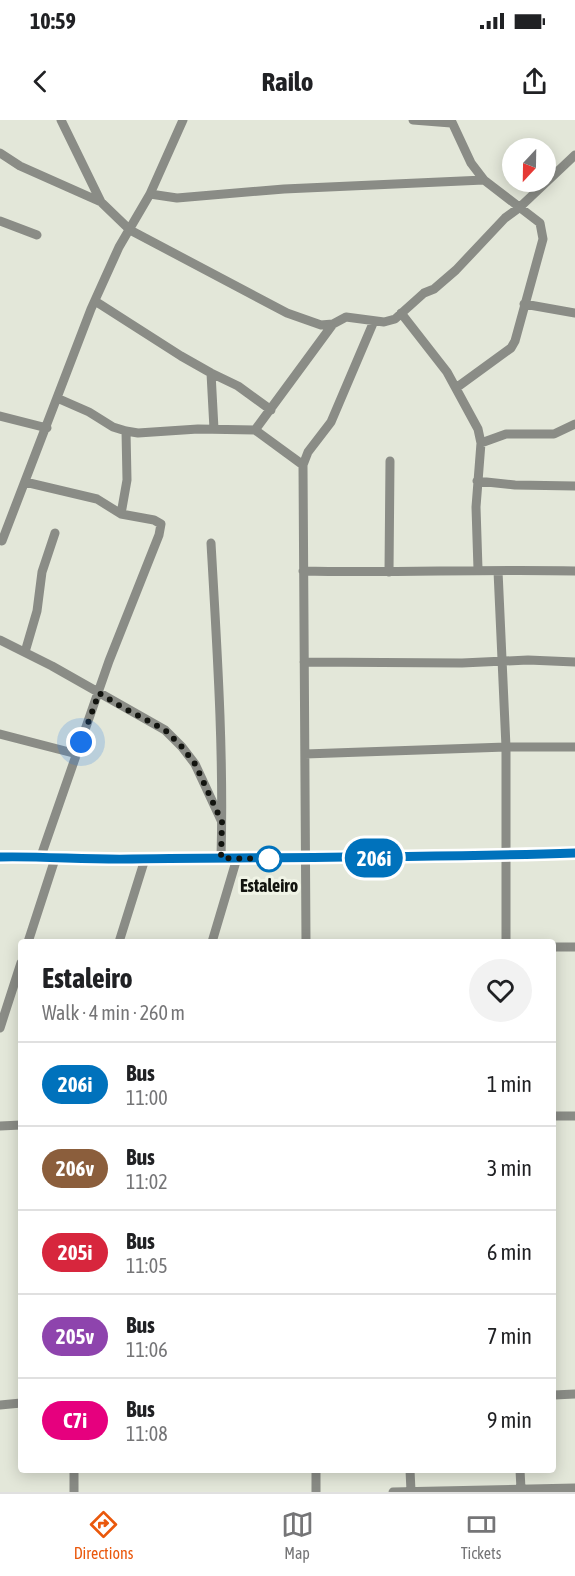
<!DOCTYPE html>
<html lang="en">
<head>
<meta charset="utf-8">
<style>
	:root { --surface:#fff; --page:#f2f2f2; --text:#202124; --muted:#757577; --line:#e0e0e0; --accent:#ea580c }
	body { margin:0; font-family:"Asap Condensed",sans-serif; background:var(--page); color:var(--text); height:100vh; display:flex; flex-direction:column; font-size:22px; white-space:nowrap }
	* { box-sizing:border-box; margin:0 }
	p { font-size:20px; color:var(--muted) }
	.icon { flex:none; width:33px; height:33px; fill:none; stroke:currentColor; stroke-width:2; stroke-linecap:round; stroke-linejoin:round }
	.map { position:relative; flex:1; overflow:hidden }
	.sheet { position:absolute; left:18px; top:819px; width:538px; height:534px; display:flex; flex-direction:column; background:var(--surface); border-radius:6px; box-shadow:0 3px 15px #0003 }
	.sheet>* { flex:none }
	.badge { padding:0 12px; border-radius:20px; font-size:21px; line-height:39px }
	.needle { width:39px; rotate:202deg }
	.buttons { position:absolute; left:502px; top:18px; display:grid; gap:12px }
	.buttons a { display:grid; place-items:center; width:54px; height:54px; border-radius:50%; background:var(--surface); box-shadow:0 3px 15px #0003; font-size:30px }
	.you { position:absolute; width:30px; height:30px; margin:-15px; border:4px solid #fff; border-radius:50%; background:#1a73e8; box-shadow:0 0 0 9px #1a73e833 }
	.map>.badge { position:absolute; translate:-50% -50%; box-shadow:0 0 0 3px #fff }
	.round { display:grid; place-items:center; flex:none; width:63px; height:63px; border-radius:32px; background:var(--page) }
	.overview { display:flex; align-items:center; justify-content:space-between; height:102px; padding:0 24px }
	h1 { font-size:28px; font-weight:700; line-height:45px }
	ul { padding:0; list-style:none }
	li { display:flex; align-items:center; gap:18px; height:84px; padding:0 24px; border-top:2px solid var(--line) }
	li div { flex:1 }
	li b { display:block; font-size:22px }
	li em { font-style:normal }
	li .badge { min-width:66px; font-weight:700; text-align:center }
	.status { display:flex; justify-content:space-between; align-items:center; height:42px; padding:0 30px; background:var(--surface); direction:ltr }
	.status svg { height:16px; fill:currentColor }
	header { display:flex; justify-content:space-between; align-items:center; height:78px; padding:0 24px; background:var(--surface); font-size:27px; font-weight:700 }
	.tab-bar { display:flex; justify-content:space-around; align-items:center; height:84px; border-top:2px solid var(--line); background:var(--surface); font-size:16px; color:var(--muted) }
	.tab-bar a { display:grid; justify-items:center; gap:3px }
	.tab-bar .on { color:var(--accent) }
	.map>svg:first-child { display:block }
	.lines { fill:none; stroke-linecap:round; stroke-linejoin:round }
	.minor { stroke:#8a8c86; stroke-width:9 }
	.tertiary { stroke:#8a8c86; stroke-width:12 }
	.line-casing { stroke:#fff; stroke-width:14 }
	.line { stroke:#0072bc; stroke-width:9 }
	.walk { stroke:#12140f; stroke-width:6; stroke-dasharray:0 10.8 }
	.stop-dot { fill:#fff; stroke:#0072bc; stroke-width:3 }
	.labels { text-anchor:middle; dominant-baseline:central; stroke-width:6; stroke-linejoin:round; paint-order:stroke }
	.stop-label { font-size:18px; font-weight:bold; fill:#12140f; stroke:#f0f4e6 }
</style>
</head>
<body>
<div class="status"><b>10:59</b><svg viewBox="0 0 49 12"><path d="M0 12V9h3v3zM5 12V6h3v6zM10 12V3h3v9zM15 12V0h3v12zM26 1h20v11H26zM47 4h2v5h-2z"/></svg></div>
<header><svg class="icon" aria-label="back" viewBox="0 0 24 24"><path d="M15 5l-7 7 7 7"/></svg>Railo<svg class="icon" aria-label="share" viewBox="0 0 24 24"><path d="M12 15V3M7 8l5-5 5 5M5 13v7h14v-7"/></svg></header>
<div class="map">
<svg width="575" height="1372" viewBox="0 0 575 1372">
	<rect width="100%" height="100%" fill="#e3e7d9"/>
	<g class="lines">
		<path class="minor" d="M61,0L101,82L130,110L287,193L321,205L333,204L346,197L384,202L395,199L424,173L434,169L456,150L505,98L520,87L575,35
			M413,0L451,3
			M451,0L471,43L484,60L540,103L543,119L515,221L511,228L456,268
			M0,33L20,46L101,82
			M150,74L177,78L284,69L484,60
			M0,101L37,115
			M95,181L181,236L211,253L238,266L271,290
			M524,184L575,193
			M401,193L447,252L478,309L481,323L476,387L478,449
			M211,253L214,309
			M57,278L89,292L113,307L126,311L138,313L198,309L255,310L303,345
			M0,296L47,308
			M255,310L333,204
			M481,323L506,314H554L575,304
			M477,361L515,365L575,366
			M25,362L97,379L121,394L154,400L161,404L159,415L109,541L41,736
			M121,394L127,360L126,311
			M2,421L91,189L119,127L150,74L183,0
			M211,423C217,528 224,633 221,738
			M303,451C394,453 484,449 575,451
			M498,451L506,627V822
			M389,452L390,341
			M0,520L52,546L165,610L182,627L195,644L221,700
			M25,532L37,491L42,452L55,413
			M304,542L462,543L528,540L575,542
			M0,614L77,634
			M305,634L506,627H575
			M28,822L55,739
			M119,822L145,739
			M212,822L237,738
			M306,822L303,345L308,332L331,302L374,201
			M554,827H575
			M0,908L21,843
			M554,996H575
			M0,1006L21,1005
			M554,1275L575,1274
			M0,1285L21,1283
			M316,1350V1372
			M410,1350L411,1371
			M520,1350L521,1369
			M74,1372V1350
			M393,1372L575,1368"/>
		<path class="tertiary" d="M0,737C44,736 88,740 132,739C280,737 427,738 575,733"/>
	</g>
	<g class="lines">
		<g class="line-casing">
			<path id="line" d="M0,737C44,736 88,740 132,739C280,737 427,738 575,733"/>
		</g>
		<use href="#line" class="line"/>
		<path class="walk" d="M81,622L99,573L122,587L165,610L182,627L195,644L222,702L221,738L269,739"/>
	</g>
	<circle class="stop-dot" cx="269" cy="739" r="12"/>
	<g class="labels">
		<g class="stop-label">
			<text x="269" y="765">Estaleiro</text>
		</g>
	</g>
</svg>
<div class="buttons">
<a><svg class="needle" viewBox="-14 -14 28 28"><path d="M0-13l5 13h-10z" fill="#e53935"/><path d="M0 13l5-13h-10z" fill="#757577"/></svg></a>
</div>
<div class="you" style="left:81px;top:622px"></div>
<b class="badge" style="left:374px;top:738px;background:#0072bc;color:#fff">206i</b>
<section class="sheet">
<div class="overview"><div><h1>Estaleiro</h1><p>Walk · 4 min · 260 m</p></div><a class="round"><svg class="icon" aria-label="heart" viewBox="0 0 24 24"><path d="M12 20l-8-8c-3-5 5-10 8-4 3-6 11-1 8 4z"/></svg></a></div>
<ul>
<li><span class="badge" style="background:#0072bc;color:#fff">206i</span><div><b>Bus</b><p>11:00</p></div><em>1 min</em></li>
<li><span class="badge" style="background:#8b5e3c;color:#fff">206v</span><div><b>Bus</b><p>11:02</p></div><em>3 min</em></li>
<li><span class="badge" style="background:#d7263d;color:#fff">205i</span><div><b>Bus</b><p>11:05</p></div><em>6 min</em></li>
<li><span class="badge" style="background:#8e44ad;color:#fff">205v</span><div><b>Bus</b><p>11:06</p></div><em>7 min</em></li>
<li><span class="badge" style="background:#e6007e;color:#fff">C7i</span><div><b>Bus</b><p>11:08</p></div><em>9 min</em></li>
</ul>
</section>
</div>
<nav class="tab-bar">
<a class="on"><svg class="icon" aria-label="directions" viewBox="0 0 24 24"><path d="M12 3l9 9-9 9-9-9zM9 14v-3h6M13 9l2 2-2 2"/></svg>Directions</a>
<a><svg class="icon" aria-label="map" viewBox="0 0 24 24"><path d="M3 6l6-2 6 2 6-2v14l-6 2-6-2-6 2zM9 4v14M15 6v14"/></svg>Map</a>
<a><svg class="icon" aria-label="tickets" viewBox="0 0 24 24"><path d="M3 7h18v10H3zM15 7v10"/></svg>Tickets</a>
</nav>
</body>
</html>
